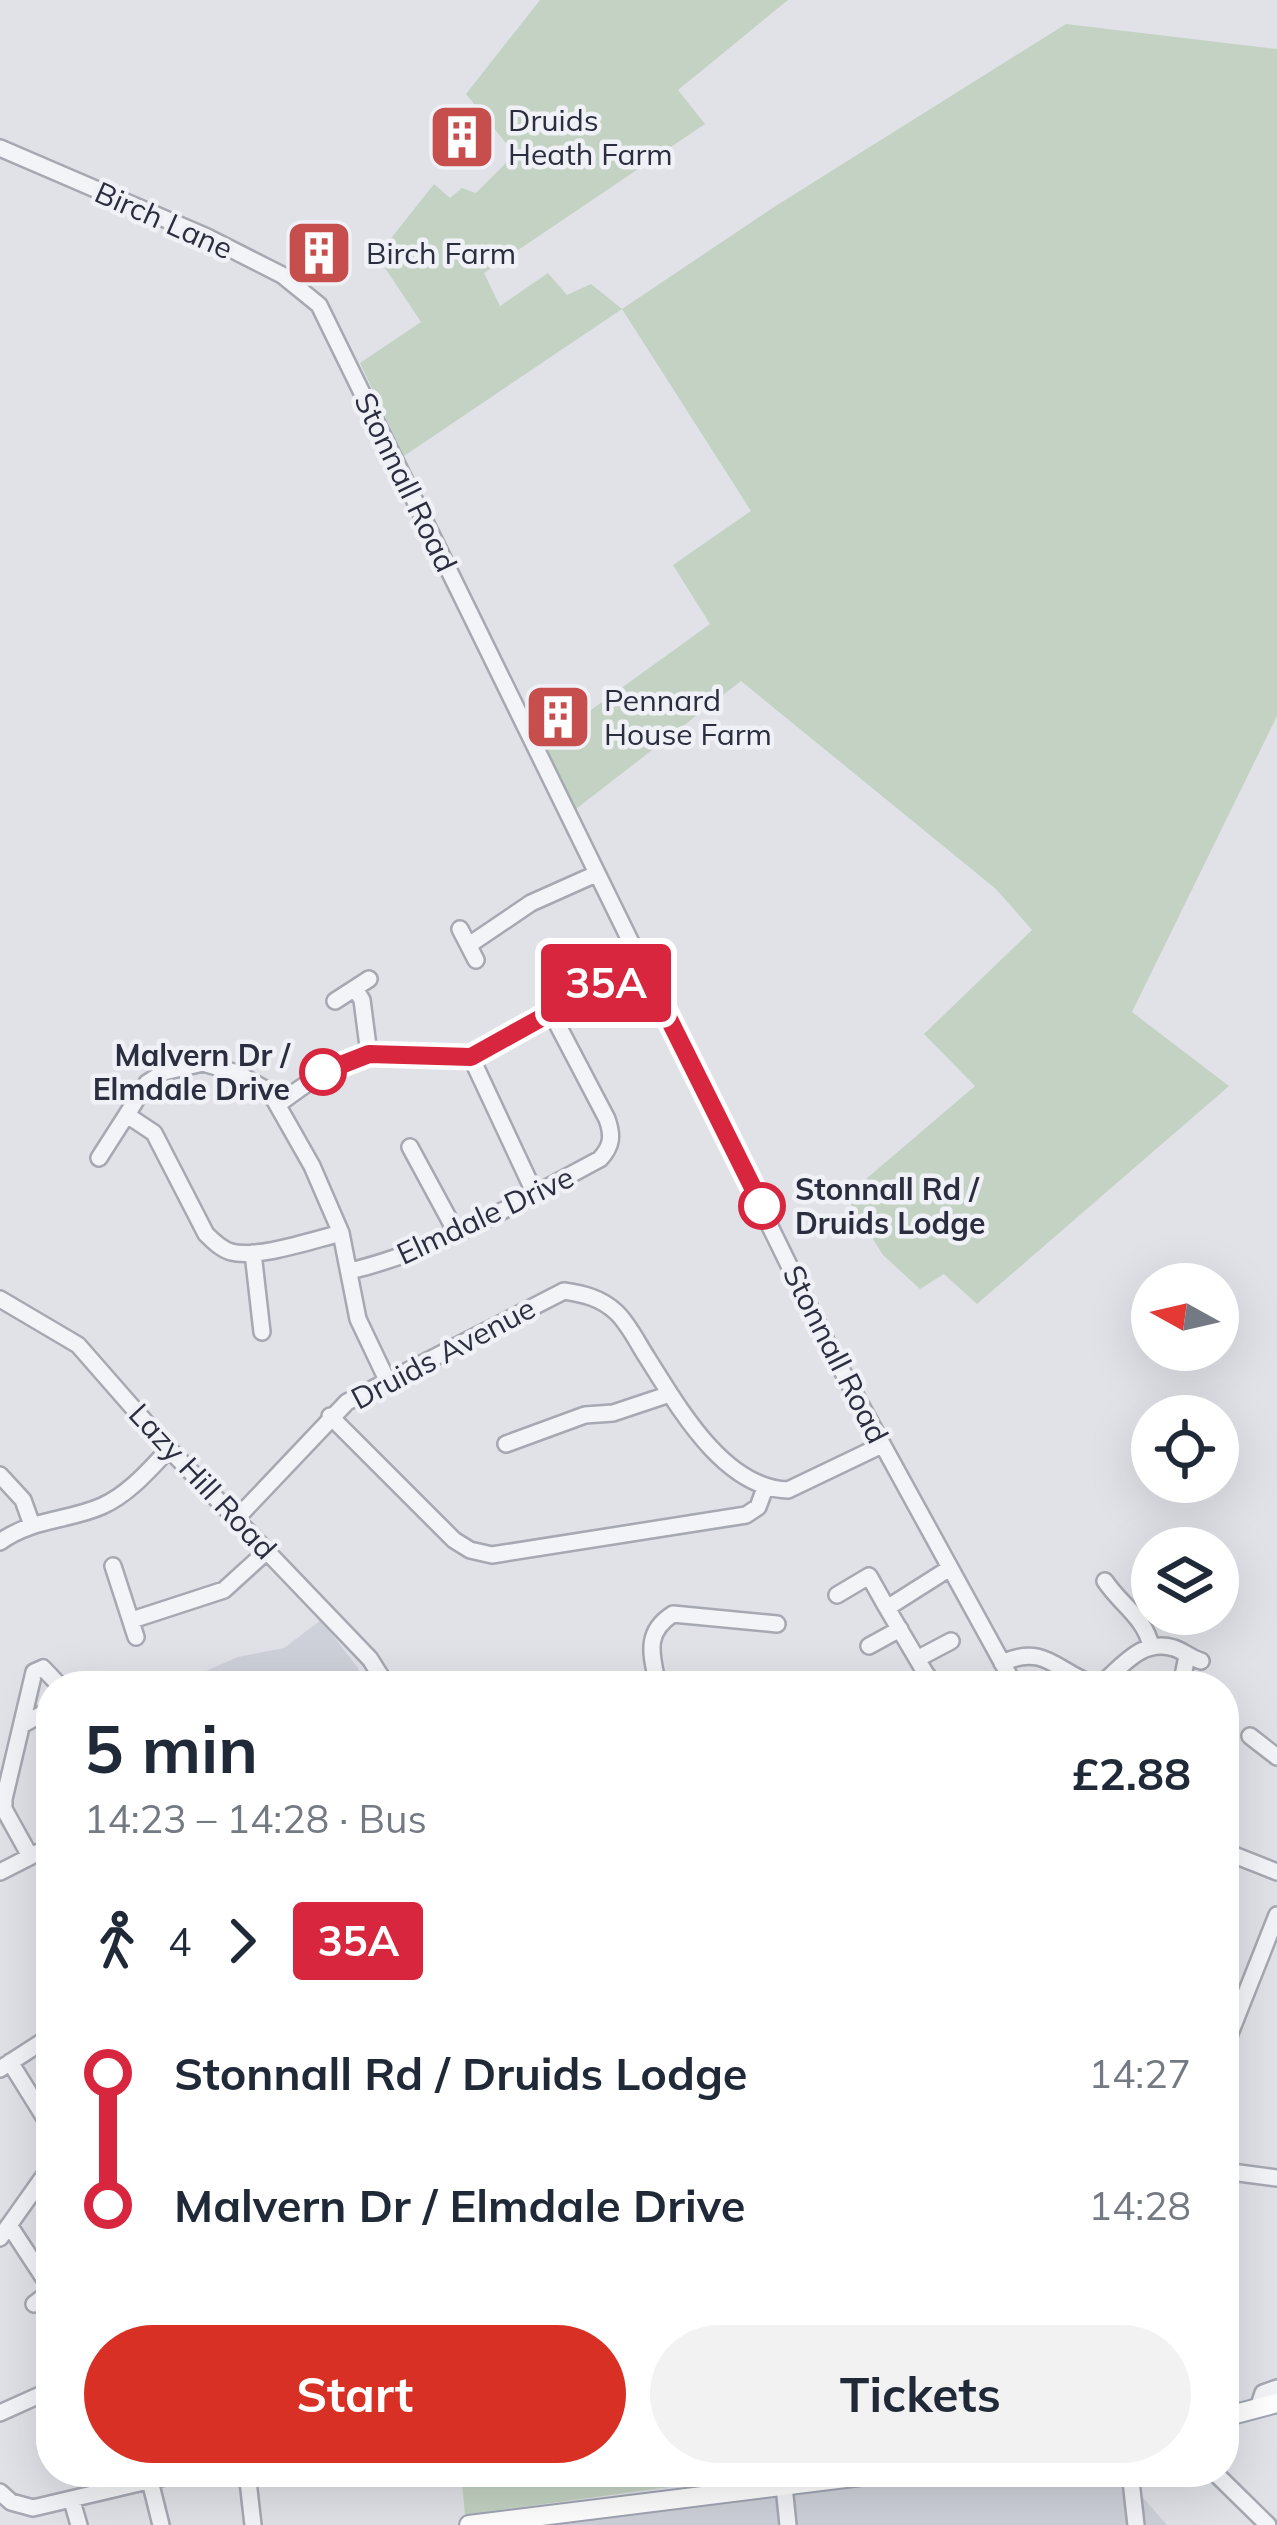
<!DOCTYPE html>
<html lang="en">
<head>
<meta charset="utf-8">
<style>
	:root { --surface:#fff; --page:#f2f2f3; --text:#1f2937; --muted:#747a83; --accent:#d93025 }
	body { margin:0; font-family:Mulish,sans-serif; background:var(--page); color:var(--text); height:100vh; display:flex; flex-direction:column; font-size:45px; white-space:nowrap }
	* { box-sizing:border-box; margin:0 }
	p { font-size:39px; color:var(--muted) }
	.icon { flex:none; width:66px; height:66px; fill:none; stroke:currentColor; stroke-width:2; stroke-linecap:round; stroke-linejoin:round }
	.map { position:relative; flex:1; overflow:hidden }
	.details { position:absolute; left:36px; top:1671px; width:1203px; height:816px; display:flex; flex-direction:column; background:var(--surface); border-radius:48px; box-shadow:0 12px 48px #0002 }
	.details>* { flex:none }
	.badge { padding:0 24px; border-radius:9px; font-size:42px; line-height:78px }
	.needle { width:78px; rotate:278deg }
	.fabs { position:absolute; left:1131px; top:1263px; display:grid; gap:24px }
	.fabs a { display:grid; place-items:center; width:108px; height:108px; border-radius:50%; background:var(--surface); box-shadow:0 12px 48px #0002; font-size:60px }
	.map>.badge { position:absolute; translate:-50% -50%; box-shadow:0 0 0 6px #fff }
	.legs { display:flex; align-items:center; gap:18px; height:132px; padding:0 48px; font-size:39px }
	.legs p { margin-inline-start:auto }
	.overview { display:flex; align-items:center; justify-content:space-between; height:204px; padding:0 48px }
	h1 { font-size:66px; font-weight:700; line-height:90px }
	.button { display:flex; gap:24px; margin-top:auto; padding:24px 48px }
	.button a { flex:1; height:138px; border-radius:72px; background:var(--accent); color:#fff; font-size:48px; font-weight:700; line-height:138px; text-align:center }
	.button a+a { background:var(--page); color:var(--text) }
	ul { padding:0 48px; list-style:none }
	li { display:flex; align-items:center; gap:42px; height:132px; font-size:45px }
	li i { display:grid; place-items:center; width:18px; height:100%; margin:0 15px; background:currentColor }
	li i::after { content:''; width:30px; height:30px; margin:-15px; border:9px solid; border-radius:50%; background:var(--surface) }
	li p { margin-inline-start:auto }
	li:first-child i { background:linear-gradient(#0000 50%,currentColor 0) }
	li:last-child i { background:linear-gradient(currentColor 50%,#0000 0) }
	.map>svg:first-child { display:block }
	.built { fill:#cfd1da }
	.green { fill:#c3d2c2 }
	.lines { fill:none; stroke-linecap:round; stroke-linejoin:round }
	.minor-casing { stroke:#a6a8b2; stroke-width:20 }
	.major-casing { stroke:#a0a5b3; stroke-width:22 }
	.minor { stroke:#f3f4f7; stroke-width:15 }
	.major { stroke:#fff; stroke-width:18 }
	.line-1-casing { stroke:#fff; stroke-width:27 }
	.line-1 { stroke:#d7263d; stroke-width:18 }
	.stop-1-dot { fill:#fff; stroke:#d7263d; stroke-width:6 }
	.labels { text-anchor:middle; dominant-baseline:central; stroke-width:9; stroke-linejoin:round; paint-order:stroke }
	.poi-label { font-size:30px; fill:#2a2e3f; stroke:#f0f1f6; text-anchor:start }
	.street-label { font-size:30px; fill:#2a2e3f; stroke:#f0f1f6 }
	.stop-label { font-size:30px; font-weight:bold; fill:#2a2e3f; stroke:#f0f1f6; text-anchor:end }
</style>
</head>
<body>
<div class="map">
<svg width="1277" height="2525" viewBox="0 0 1277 2525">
	<rect width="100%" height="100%" fill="#e0e2e8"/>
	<path class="built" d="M321,1620L358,1668L364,1686H171L238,1657L284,1648Z
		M950,2472H1136L1138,2492L1167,2525H529Z"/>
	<path class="green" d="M540,0H788L678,90L705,124L484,273L500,306L548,273L567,295L591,284L622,309L774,207L1066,24L1277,49V716L1132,1012L1229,1086L977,1304L944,1274L920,1289L883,1255L846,1196L975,1086L924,1034L1032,930L996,889L741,681L576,809L544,744L710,624L673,565L751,511L622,309L404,456L360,363L421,322L377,256L434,184L450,198L462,188L476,193L515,154L466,94Z
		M461,2472H779L465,2515Z"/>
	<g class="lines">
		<g class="minor-casing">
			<path id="minor" d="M0,148L207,237L282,275L319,305L829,1347L1015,1686
				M460,929L476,960
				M469,945L531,903L596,874
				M356,990L362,1000L369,1054
				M335,1001L369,979
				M471,1057L535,1194
				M280,1103C330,1066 356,1050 421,1054C441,1055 459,1060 479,1054L604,983L643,967
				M127,1115L154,1133L206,1234C213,1241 221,1249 231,1252C258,1259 313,1240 341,1233
				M410,1147L456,1232
				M99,1158L147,1083L164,1072L203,1063L237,1073L270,1092L312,1166L341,1233L358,1319L387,1380
				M253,1253L262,1332
				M350,1271C438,1250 521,1201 600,1159C612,1146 613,1136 607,1119L552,1014
				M0,1299L78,1345L169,1449L370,1659L387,1686
				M330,1416L454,1540L470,1550L492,1555L746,1515L758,1507L765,1488
				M506,1444L585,1415L613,1413L670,1394
				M0,1475L23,1500L32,1525
				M237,1518L347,1402L564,1291C584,1294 601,1298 616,1312C629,1324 638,1344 648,1359C679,1408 724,1488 788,1490L882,1445
				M0,1542C31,1519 68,1521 102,1506C129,1494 149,1470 169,1449
				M113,1566L136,1637
				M1105,1581C1120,1604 1145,1618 1151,1646
				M837,1595L869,1576L887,1608
				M132,1620L224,1590L268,1550
				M869,1646L900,1629
				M917,1659L951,1641
				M1002,1663C1047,1642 1058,1675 1099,1686C1122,1667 1141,1638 1174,1648C1183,1651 1191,1658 1201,1661
				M658,1686C652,1656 643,1633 673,1614L777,1624
				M906,1686L927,1675
				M933,1686L887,1608L950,1568
				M1181,1686L1187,1656
				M22,1725L51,1709
				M1250,1736L1277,1757
				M1224,1851L1277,1872
				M30,1856L4,1809V1799L34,1672L43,1668L60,1686
				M0,1872L51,1846
				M10,2062L51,2128
				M1224,2066L1229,2036L1277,1915
				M0,2069L51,2036
				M1224,2171L1277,2178
				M9,2225L51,2289
				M0,2238L51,2166
				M34,2304L51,2291
				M1258,2408L1263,2393L1277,2388
				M0,2413L51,2390
				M247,2472L253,2525
				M1130,2472L1136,2525
				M1214,2472L1268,2525
				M150,2481L161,2525
				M784,2486L788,2525
				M0,2492L11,2502L33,2508L186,2472
				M72,2501L79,2525"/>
		</g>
		<g class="major-casing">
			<path id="major" d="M1224,2417L1277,2403
				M469,2525L894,2472"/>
		</g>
		<use href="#minor" class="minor"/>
		<use href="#major" class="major"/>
	</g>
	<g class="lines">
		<g class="line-1-casing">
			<path id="line-1" d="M323,1072L369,1054L471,1057L604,983L643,967L762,1206"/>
		</g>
		<use href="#line-1" class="line-1"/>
	</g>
	<defs>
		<g id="building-square" transform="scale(3.45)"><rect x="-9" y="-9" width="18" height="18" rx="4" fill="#c64f4d" stroke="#f0f1f6"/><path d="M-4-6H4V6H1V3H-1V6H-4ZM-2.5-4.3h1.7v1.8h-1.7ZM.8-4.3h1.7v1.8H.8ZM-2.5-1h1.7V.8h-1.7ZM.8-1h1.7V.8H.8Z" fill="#fff"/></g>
	</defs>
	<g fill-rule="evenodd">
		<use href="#building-square" x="462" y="137"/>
		<use href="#building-square" x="319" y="253"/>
		<use href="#building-square" x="558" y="717"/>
	</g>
	<g class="stop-1-dot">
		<circle cx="323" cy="1072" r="21"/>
		<circle cx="762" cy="1206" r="21"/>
	</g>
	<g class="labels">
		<g class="poi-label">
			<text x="508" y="120">Druids<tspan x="508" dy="34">Heath Farm</tspan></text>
			<text x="366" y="253">Birch Farm</text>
			<text x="604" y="700">Pennard<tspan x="604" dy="34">House Farm</tspan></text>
		</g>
		<g class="street-label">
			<text transform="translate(164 220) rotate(24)">Birch Lane</text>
			<text transform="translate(406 482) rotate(64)">Stonnall Road</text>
			<text transform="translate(485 1215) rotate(-25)">Elmdale Drive</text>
			<text transform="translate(443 1353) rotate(-28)">Druids Avenue</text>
			<text transform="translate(836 1354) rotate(63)">Stonnall Road</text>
			<text transform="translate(203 1481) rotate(47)">Lazy Hill Road</text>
		</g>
		<g class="stop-label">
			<text x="290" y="1055">Malvern Dr /<tspan x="290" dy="34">Elmdale Drive</tspan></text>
			<text x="795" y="1189" text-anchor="start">Stonnall Rd /<tspan x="795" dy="34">Druids Lodge</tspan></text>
		</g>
	</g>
</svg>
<div class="fabs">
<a><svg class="needle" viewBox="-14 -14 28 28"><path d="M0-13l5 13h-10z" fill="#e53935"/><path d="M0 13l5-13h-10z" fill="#747a83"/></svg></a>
<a><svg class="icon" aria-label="locate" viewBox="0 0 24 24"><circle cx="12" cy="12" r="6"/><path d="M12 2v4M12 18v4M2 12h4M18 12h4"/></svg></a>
<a><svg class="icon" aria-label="layers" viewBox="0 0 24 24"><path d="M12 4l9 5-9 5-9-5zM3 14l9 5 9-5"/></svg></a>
</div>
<b class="badge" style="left:606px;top:983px;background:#d7263d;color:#fff">35A</b>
<section class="details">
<div class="overview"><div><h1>5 min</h1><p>14:23 – 14:28 · Bus</p></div><b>£2.88</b></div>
<div class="legs"><svg class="icon" aria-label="walk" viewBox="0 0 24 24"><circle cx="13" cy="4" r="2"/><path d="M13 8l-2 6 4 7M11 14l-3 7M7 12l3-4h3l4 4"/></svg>4<svg class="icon" aria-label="forward" viewBox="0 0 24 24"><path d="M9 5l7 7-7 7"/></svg><b class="badge" style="background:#d7263d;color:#fff">35A</b></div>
<ul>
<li><i style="color:#d7263d"></i><b>Stonnall Rd / Druids Lodge</b><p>14:27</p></li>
<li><i style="color:#d7263d"></i><b>Malvern Dr / Elmdale Drive</b><p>14:28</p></li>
</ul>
<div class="button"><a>Start</a><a>Tickets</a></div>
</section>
</div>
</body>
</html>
